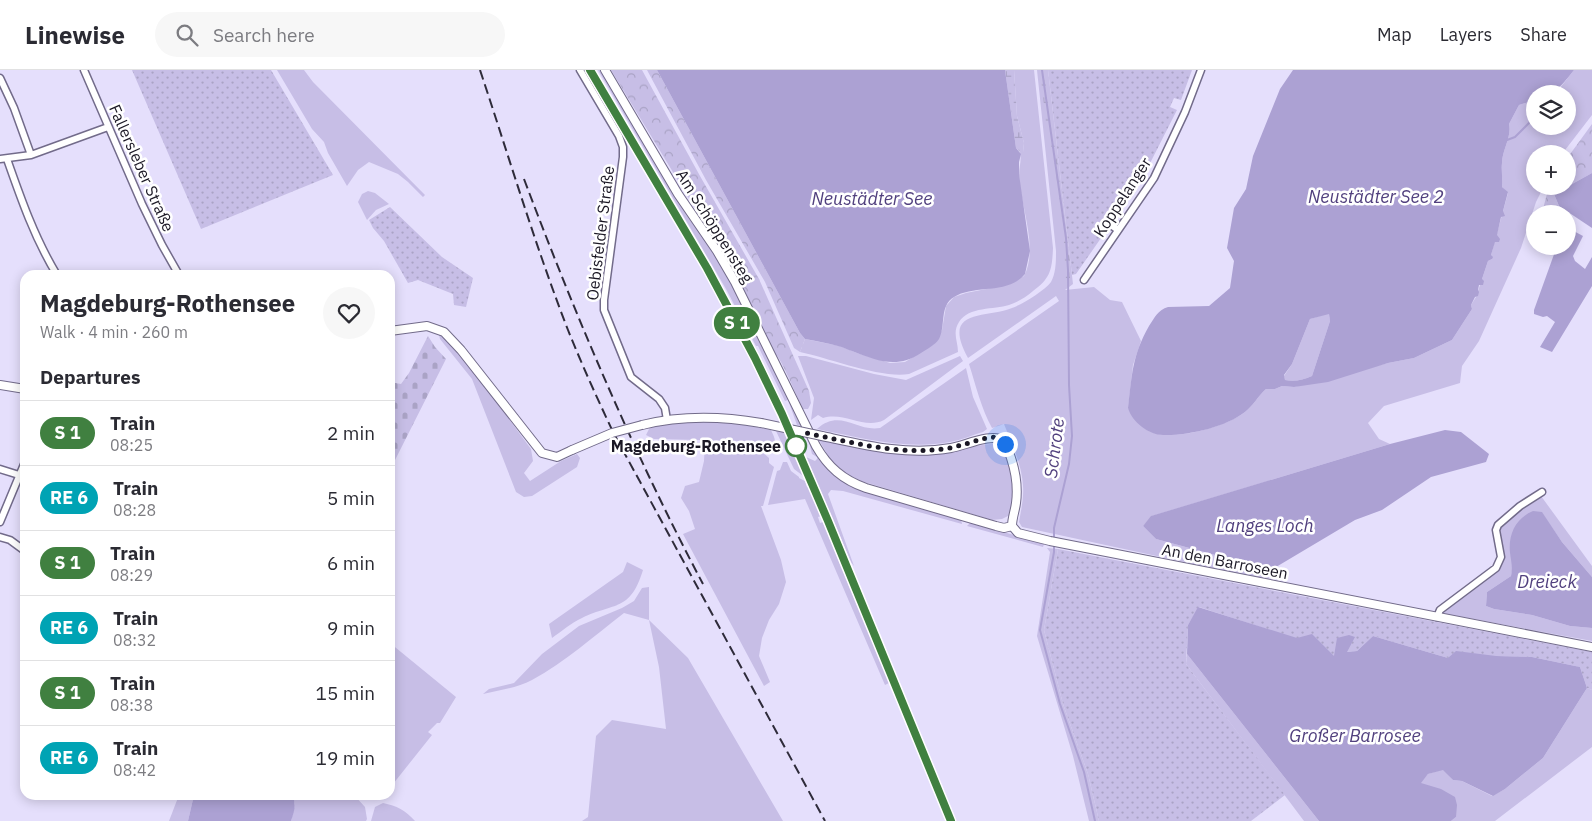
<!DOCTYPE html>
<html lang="en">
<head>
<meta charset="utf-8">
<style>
	:root { --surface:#fff; --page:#f7f7f7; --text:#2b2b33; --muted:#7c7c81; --line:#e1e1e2 }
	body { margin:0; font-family:"IBM Plex Sans",sans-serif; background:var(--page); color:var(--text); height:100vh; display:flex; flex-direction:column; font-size:19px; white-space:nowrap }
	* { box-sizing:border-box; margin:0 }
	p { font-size:16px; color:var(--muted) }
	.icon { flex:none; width:28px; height:28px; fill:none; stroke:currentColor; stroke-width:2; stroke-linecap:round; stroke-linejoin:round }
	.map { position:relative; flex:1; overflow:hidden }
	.side { position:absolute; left:20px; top:200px; width:375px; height:530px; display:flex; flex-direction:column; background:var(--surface); border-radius:15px; box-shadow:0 2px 12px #0003 }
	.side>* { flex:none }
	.badge { padding:0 10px; border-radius:16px; font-size:18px; line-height:32px }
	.tools { position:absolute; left:1526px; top:15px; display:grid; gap:10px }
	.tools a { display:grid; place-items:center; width:50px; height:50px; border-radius:50%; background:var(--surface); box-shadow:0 2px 12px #0003; font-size:25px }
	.you { position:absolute; width:25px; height:25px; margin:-12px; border:4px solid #fff; border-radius:50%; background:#1a73e8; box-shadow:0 0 0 8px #1a73e833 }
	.map>.badge { position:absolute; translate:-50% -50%; box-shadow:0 0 0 2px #fff }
	h2 { padding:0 20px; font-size:19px; line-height:45px }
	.round { display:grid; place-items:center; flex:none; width:52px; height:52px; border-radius:26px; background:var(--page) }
	.head { display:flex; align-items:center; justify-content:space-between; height:85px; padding:0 20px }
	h1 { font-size:24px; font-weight:700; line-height:38px }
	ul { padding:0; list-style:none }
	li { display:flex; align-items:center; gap:15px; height:65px; padding:0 20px; border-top:1px solid var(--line) }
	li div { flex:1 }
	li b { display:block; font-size:19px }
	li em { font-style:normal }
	li .badge { min-width:55px; font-weight:700; text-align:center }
	header { display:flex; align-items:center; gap:30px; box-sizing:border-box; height:70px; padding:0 25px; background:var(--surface); border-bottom:1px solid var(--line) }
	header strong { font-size:24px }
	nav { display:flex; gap:28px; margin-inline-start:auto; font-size:18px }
	.search { width:350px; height:45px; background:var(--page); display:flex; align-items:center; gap:12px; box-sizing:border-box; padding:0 18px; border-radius:28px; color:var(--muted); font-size:19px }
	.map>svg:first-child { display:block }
	.grass { fill:#c7bee6 }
	.forest { fill:url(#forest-crowns) }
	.wetland { fill:url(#wetland-marsh) }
	.cemetery { fill:url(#cemetery-stones) }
	.park { fill:url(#park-dots) }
	.water { fill:#aca1d3; fill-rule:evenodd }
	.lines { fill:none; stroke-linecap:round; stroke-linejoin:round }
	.stream { stroke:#aca1d3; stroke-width:2 }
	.minor-casing { stroke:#726b8a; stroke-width:9 }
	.tertiary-casing { stroke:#726b8a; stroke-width:10 }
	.minor { stroke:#fff; stroke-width:6 }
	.tertiary { stroke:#fff; stroke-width:8 }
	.rail { stroke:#2e2b3a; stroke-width:2; stroke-dasharray:10 5; stroke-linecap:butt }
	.tertiary-bridge-casing { stroke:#726b8a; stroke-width:10; stroke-linecap:butt }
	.tertiary-bridge { stroke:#fff; stroke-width:8 }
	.line-casing { stroke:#fff; stroke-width:11 }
	.line { stroke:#408040; stroke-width:8 }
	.walk { stroke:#1a1724; stroke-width:5; stroke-dasharray:0 9 }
	.stop-dot { fill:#fff; stroke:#408040; stroke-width:2.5 }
	.labels { text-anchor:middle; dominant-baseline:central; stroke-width:5; stroke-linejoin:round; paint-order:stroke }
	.street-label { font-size:16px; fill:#1a1724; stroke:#fff }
	.stop-label { font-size:16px; font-weight:bold; fill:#1a1724; stroke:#fff; text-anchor:end }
	.water-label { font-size:18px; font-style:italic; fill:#51407e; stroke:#fff }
</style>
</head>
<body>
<header>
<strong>Linewise</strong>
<div class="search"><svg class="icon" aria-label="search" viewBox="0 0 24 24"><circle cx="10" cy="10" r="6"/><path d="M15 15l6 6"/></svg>Search here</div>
<nav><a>Map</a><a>Layers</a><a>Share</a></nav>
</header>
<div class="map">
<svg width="1592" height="751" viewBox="0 0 1592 751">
	<defs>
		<pattern id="forest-crowns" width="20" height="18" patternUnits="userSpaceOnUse" patternTransform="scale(1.25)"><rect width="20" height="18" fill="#c7bee6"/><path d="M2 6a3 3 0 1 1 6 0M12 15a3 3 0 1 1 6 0" fill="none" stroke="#aaa3c5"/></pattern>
		<pattern id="wetland-marsh" width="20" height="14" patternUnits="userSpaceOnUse" patternTransform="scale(1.25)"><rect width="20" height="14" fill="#c7bee6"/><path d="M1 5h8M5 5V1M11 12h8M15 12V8" fill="none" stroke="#aaa3c5"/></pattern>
		<pattern id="cemetery-stones" width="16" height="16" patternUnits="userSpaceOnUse" patternTransform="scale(1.25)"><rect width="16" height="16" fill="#c7bee6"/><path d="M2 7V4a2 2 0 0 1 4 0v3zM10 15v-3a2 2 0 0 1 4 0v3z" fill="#aaa3c5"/></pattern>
		<pattern id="park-dots" width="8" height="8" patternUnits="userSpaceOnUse" patternTransform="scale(1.25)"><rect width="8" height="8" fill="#c7bee6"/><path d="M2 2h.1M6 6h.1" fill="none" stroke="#aaa3c5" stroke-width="1.8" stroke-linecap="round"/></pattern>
	</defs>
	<rect width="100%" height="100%" fill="#e5dffc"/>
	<path class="grass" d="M277,0H304L313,12L425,125L423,127L408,112L398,104L369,92L358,100L347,116L328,83L324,72L312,59Z
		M598,0H602L690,149L711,176L734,216L805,357L797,355L788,330L785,331L758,276H756L726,219Z
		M1014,0H1034L1053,178C1052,199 1051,208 1033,221C1026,227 1018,232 1009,235C994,240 969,236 959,252C952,263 958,271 958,282L909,304C882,309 829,288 800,282L805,269L840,276L857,283L890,293L905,292L934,274L942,260L946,236L954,227L966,223L1001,216L1024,206C1039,178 1020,135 1019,105C1019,97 1022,89 1020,82H1023L1024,73L1017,46Z
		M1037,0H1048L1073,214L1065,220L1094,217L1110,230L1122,232L1141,271L1133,295L1128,338C1134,345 1139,354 1146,359C1166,375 1227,356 1245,342C1253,336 1258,326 1266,319H1275L1282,316L1294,317L1388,293L1414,288L1452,270L1472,239L1471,235L1476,227L1488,191L1492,189L1491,185L1508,123L1502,117C1503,109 1501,102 1502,93C1502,80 1512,67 1509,54L1519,35L1535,30V56H1568V24H1548L1560,18L1574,0H1592V45L1562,84H1535V116H1544L1536,132L1521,178L1479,271L1462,296L1460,313L1384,336L1368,353L1379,369L1390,374L1152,446L1143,456L1156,469L1271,500L1268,510L1022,457L1019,452C1021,440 1024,428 1023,416C1022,395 1012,374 1004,354L992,358C981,338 976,316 969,294L1059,231L1056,226L968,288C941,238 984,249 1012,238C1023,234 1044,221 1051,212C1056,203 1056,191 1056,181Z
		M368,121L375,123L389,134L376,140L367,150L358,132L362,124Z
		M1329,243L1330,251L1312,306C1303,310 1294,312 1285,310L1284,306L1292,294L1310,249Z
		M442,264L466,291L531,379L533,391L524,403L530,411L561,391L577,384L580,388L577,397L532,426L524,427L516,422L472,309L440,269L439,265Z
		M798,286H806L874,304L906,310L960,286L963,291L884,350C864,360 844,341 823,348L818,345L811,350L814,328Z
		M966,298L973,327L987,359L983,362C972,365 962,370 950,372C906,380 861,368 817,359C840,338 856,362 880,358Z
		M717,351L740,354L771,360C774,367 777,371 773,378L768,379L741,371L654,369L646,365L650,357C673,352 695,351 717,351Z
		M776,361L788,363L806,408L794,399Z
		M808,368L829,401L850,416L961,449L962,454L843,421L831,420L828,424L854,496L851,492L806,387L815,391L817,389V387L812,384Z
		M819,370C855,377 892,387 929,384C940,383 992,372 996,374C1016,382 1013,428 1010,445L1002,449L992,450L861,411L841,401L830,389Z
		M705,372C726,373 753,372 769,388V393L774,397L763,436H761L781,490L786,512L779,534L769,550L762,568L759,586L770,612L764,616L683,464L695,459L689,441L681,428L685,416L699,412L704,391Z
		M783,392H787L791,401L799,407V408L805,411L807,417H809L821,446L818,447L820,453L823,452L857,535L860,534L871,563L870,565L871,568H874L891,612L885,615L805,429L768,435L777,401L780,400Z
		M1541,426L1592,496V507L1562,472L1542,443L1510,480L1513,497L1511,506L1487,522L1486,536L1494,539L1532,545L1570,556L1592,558V571L1441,543L1442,539L1500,497L1502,485L1498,461L1503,453Z
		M971,452L1044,474L1043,477L967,456Z
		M1047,478L1058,479L1044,560L1063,634L1088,704L1099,751H1089L1073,686L1037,566L1050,482Z
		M627,492L643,500C630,542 615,532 582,548C571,553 562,561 552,568L549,554L623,502Z
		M649,517V550L688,588L783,751H582L588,747L596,666L612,650L666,659L659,597L649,550L624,543C594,566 565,592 532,610C517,618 500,620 483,624L489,619L514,613L542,584L579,556L622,538L634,531L642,518Z
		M390,573L456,627L440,653H437L428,662L432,665L393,714L390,712Z
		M1187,584L1319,751H1304L1186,594Z
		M1587,618L1592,620V677L1495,751H1451L1456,747L1420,713L1428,704L1443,699L1453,710L1462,711L1492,726L1505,719L1543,688Z
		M179,725H194L188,751H169Z
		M292,725H354L365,737L367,749L366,751H291L295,734Z
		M383,733C397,736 405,740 415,751H371L375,737Z"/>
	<path class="forest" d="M611,0H642L700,106L759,209L809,321L811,333L808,339H803C798,330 781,287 775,284L722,183Z
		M647,0H657L800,263L805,269L800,282L794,278L765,212L706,110Z
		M1592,54V103L1554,124L1559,136L1543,139L1549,116H1568V87Z"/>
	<path class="wetland" d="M1005,0H1014L1017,46L1024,73L1023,82H1020L1016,78Z
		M1040,0H1044L1050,52L1058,95L1061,127L1070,191V210L1066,209L1063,158L1055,95L1046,52Z"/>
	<path class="cemetery" d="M428,266L435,277L446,289L390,400V312L401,314L409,303Z"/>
	<path class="park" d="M132,0H271L333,105L201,159Z
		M1048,0H1192L1181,30L1174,28L1170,37L1177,40L1142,109L1076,204L1072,205Z
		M390,137L442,187L473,208L466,237L454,235L453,224L418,210L408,213L384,171L373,158L369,150Z
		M1058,479L1592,582V620L1587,618L1580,597L1532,587L1496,586L1448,588L1373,566L1357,581L1346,582L1335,587L1297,569L1199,537L1188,555L1186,594L1285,725L1251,751H1099L1088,704L1063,634L1044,560Z"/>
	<path class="water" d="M657,0H1005L1016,78L1021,84L1019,92V104L1030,181L1025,204C1008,225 974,214 954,227C939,236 946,256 939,269C935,275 927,279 921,283C897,299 878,291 852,281C848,280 843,277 838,276C828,273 816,271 805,269L800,263Z
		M1293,0H1574C1561,16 1557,24 1535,24V30L1519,35L1509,54C1512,67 1502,80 1502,93C1501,101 1503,109 1502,117L1508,122L1503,141L1505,146L1501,147L1497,165L1500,169L1499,172H1495L1491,185L1493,187L1492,189L1488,191L1482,209L1484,211L1483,215H1479L1478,220L1479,222L1478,226L1475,227L1471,235L1472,239L1452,270L1414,288L1388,293L1328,312L1294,317L1282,316L1275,319H1266C1258,326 1253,336 1245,342C1226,357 1187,366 1163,365C1149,365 1132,352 1128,338C1132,305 1132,286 1149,256C1155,247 1158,240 1168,237L1209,236L1230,218L1234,191L1227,178L1234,138L1246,119L1253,86L1280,19ZM1329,244L1330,251L1312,306C1303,310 1294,312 1285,310L1284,305L1292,294L1310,249Z
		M1592,103V158L1559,136L1554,124Z
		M1568,158L1583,166L1573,186L1575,191L1585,199L1592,187V216L1552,282L1540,277L1555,252L1547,246L1543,247L1534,244V240L1557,176H1568Z
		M1445,360L1461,362L1489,384L1486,392L1431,407L1382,440L1355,450L1271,500L1156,469L1143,456L1151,446L1390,374Z
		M1533,441L1542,442L1562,472L1592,507V558L1570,556L1532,545L1494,539L1486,536L1487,522L1511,506C1513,497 1511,491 1510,483C1508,464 1516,448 1533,441Z
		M1198,537L1297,568L1312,564L1334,586L1337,568L1349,565L1355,567L1347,582L1357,581L1373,566L1448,588L1456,581L1496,586L1532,587L1580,597L1587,618L1543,688L1505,719L1493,726L1462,711L1453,710L1443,700L1428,704L1421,713L1441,719L1455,727L1457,735L1456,747L1451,751H1319L1187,584L1188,555Z
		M194,725H292C297,734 294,742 291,751H188Z"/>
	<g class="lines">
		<path class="stream" d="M1042,0L1066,168L1068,200L1069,315L1072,366L1069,394L1054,458V469
			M1507,70L1515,67L1535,47
			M1054,473V482L1040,560L1060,634L1084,702L1095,751"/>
		<g class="minor-casing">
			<path id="minor" d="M84,0L142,134L162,175L179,205
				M580,0L619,66L623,77V87L604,230V240L631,307L659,329L665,338L667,350
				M0,8L14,38L31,85
				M0,89L31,85L108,57
				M7,89C21,129 35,169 57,205
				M1111,155L1118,160
				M1084,210L1154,108L1185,42L1201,0
				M0,399L19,405
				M0,452L25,392
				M0,467L10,470L25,481
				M1437,547L1440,540L1496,498L1501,487L1496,460L1498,455L1520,436L1542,422"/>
		</g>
		<g class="tertiary-casing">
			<path id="tertiary" d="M605,0L678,124L717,181L735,212L816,376C828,397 843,410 866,418L996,456L1004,458L1012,456
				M390,261L427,256L444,262L461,280L542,383L557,387L572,380
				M0,315L25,319
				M642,355C682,345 721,346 761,353
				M822,366C864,375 907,386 951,378C964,376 993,362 1003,371C1007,375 1009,382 1011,388C1016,403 1018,418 1016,433C1015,441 1012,448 1012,456
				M1012,456L1018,463L1050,471L1592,577"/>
		</g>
		<use href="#minor" class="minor"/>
		<use href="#tertiary" class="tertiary"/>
		<path class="rail" d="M480,0C509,87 535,175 568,260C582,295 598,330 614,364L825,751
			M594,0L723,220L770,311L831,449L955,751
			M524,109C576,247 634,384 703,514"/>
		<g class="tertiary-bridge-casing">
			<path id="tertiary-bridge" d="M761,353L822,366
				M572,380L612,363L642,355"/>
		</g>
		<use href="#tertiary-bridge" class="tertiary-bridge"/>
	</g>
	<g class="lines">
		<g class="line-casing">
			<path id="line" d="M590,0L707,198L755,288L782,344L828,451L951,751"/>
		</g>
		<use href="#line" class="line"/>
		<path class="walk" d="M796,376L806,363C851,372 896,385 943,379C960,377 975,370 991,367L998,368L1005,374"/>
	</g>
	<circle class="stop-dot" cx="796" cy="376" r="10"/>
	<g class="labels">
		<g class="street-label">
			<text transform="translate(142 98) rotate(66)">Fallersleber Straße</text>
			<text transform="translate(1122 127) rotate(-57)">Koppelanger</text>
			<text transform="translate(715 156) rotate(58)">Am Schöppensteg</text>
			<text transform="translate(600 163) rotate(-83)">Oebisfelder Straße</text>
			<text transform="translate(1225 491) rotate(11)">An den Barroseen</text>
		</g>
		<g class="stop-label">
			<text x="781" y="376">Magdeburg-Rothensee</text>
		</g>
		<g class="water-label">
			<text x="1376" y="126">Neustädter See 2</text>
			<text x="872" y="128">Neustädter See</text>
			<text transform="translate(1054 378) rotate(-83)">Schrote</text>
			<text x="1265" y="455">Langes Loch</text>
			<text x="1547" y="511">Dreieck</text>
			<text x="1355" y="665">Großer Barrosee</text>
		</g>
	</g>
</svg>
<div class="tools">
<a><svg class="icon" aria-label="layers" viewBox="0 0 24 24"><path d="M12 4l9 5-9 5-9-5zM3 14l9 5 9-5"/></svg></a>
<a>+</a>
<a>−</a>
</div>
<div class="you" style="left:1005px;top:374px"></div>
<b class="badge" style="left:737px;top:253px;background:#408040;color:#fff">S 1</b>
<section class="side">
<div class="head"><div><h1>Magdeburg-Rothensee</h1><p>Walk · 4 min · 260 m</p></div><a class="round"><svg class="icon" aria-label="heart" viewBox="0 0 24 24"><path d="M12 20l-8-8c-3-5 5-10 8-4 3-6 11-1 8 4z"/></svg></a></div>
<h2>Departures</h2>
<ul>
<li><span class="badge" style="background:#408040;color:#fff">S 1</span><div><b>Train</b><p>08:25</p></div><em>2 min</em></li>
<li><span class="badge" style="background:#00a3b4;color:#fff">RE 6</span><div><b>Train</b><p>08:28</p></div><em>5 min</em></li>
<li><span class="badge" style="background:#408040;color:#fff">S 1</span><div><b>Train</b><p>08:29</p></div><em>6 min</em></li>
<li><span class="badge" style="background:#00a3b4;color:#fff">RE 6</span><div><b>Train</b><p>08:32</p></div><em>9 min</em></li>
<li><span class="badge" style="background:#408040;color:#fff">S 1</span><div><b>Train</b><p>08:38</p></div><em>15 min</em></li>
<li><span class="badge" style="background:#00a3b4;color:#fff">RE 6</span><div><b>Train</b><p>08:42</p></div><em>19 min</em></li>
</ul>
</section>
</div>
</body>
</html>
